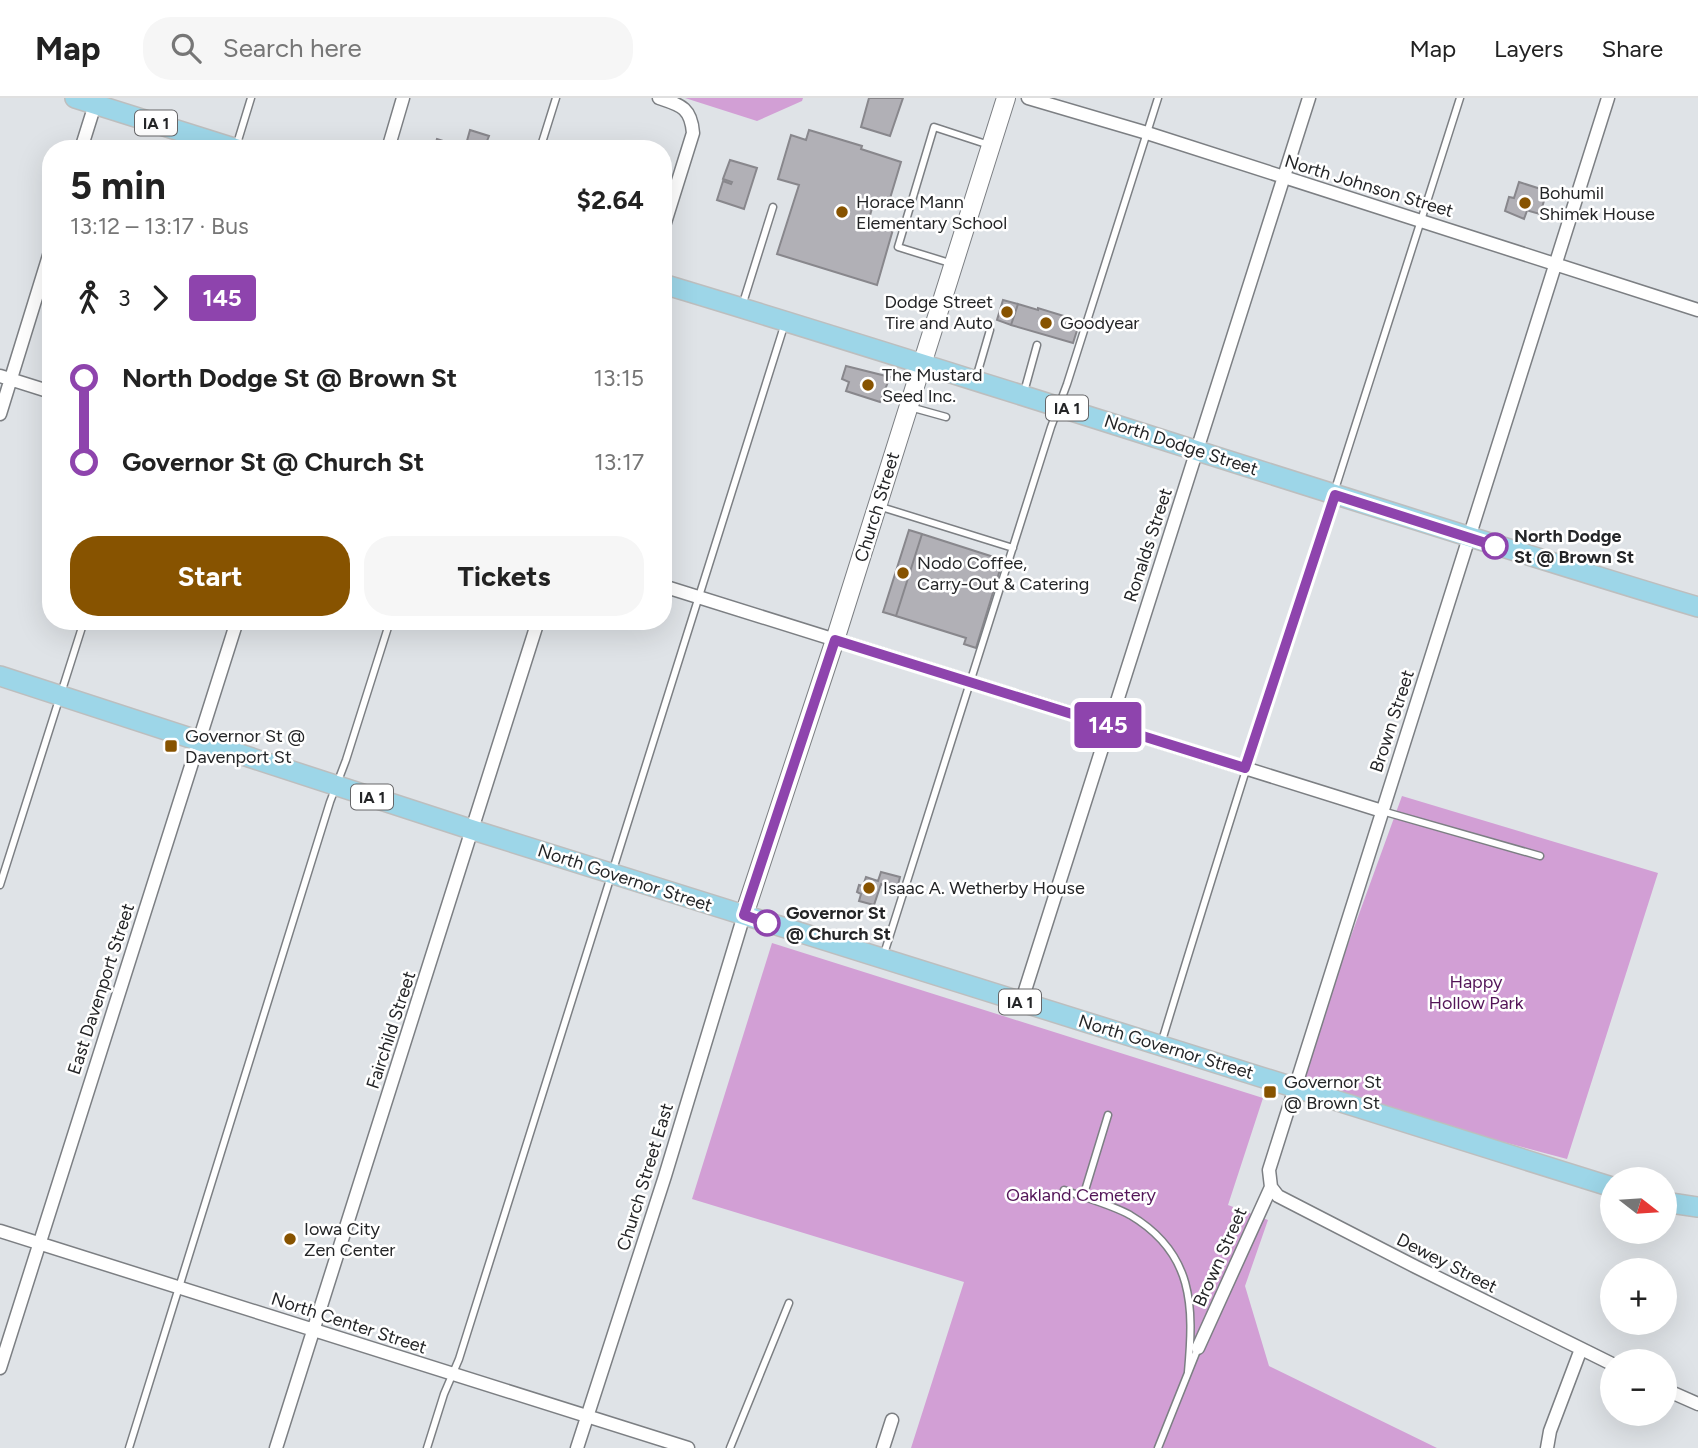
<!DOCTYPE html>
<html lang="en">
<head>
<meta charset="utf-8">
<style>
	:root { --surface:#fff; --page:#f6f6f6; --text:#222; --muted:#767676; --line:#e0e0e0; --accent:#875300 }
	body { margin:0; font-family:Figtree,sans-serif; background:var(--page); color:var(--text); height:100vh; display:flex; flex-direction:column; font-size:26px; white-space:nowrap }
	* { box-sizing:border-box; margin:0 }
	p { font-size:23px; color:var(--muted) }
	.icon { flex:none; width:38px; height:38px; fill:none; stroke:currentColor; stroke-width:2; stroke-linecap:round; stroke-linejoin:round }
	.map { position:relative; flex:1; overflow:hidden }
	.details { position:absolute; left:42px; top:42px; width:630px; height:490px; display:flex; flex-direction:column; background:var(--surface); border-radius:28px; box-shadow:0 7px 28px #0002 }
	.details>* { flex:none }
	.badge { padding:0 14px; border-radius:5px; font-size:24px; line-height:46px }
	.needle { width:46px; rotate:107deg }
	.controls { position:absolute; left:1600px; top:1069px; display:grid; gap:14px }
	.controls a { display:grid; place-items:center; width:77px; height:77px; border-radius:50%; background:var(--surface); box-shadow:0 7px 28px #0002; font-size:35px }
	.map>.badge { position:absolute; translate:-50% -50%; box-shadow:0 0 0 4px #fff }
	.legs { display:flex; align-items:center; gap:10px; height:77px; padding:0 28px; font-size:23px }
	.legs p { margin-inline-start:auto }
	.head { display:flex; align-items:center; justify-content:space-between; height:119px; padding:0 28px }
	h1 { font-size:38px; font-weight:700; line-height:52px }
	.button { display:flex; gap:14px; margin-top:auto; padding:14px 28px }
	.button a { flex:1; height:80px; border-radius:28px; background:var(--accent); color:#fff; font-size:28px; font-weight:700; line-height:80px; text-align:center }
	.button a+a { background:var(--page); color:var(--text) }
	ul { padding:0 28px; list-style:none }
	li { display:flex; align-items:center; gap:24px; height:84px; font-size:26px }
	li i { display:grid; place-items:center; width:10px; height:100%; margin:0 9px; background:currentColor }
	li i::after { content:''; width:18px; height:18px; margin:-9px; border:5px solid; border-radius:50%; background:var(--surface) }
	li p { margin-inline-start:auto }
	li:first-child i { background:linear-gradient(#0000 50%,currentColor 0) }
	li:last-child i { background:linear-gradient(currentColor 50%,#0000 0) }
	header { display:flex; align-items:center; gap:42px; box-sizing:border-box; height:98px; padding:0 35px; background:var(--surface); border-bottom:2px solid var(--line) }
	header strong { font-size:33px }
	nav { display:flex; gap:38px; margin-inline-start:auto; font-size:24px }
	.search { width:490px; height:63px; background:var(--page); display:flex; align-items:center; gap:18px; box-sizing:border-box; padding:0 24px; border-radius:28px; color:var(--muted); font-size:26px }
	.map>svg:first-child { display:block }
	.green { fill:#d29fd5 }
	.building { fill:#b1b0b6; stroke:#88878c; stroke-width:2 }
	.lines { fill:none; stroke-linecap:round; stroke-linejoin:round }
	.lane-casing { stroke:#7c7f83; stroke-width:9 }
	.street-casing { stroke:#7c7f83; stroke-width:15 }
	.secondary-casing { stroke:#7c7f83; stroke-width:20 }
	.primary-casing { stroke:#bdbebe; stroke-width:22 }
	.lane { stroke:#fff; stroke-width:6 }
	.street { stroke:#fff; stroke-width:12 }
	.secondary { stroke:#fff; stroke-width:18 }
	.primary { stroke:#9dd6e8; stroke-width:19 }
	.line-1-casing { stroke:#fff; stroke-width:16 }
	.line-1 { stroke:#8e44ad; stroke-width:10 }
	.poi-dot { fill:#875300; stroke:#fff; stroke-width:2.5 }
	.stop-1-dot { fill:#fff; stroke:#8e44ad; stroke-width:3.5 }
	.labels { text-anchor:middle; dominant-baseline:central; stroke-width:5; stroke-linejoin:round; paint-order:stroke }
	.shield { fill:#fff; stroke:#666668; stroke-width:2 }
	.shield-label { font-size:16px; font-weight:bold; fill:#242527 }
	.street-label { font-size:18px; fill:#242527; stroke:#fff }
	.poi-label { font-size:18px; fill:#242527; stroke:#fff; text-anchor:start }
	.stop-label { font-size:18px; font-weight:bold; fill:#242527; stroke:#fff; text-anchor:start }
	.park-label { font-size:18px; fill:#531558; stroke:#fff }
</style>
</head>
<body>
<header>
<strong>Map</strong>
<div class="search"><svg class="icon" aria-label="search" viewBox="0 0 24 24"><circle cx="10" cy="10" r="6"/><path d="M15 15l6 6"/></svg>Search here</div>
<nav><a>Map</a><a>Layers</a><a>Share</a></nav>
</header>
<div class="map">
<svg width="1698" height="1350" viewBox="0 0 1698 1350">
	<rect width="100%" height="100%" fill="#dfe3e7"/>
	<path class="green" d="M685,0H803L802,3L757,23Z
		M1402,698L1658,775L1567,1061L1296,989Z
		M772,845L1263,1000L1228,1107L1268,1122L1245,1188L1269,1268L1437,1350H911L964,1184L692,1101Z"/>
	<path class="building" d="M869,0H903L890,38L861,29Z
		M470,32L489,38L485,48L495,51H425L426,48L434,50L437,41L465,50Z
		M809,32L862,48L861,51L901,64L888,107L874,103L869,121L894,128L877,187L777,156L799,87L778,81L791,37L806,42Z
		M730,62L757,70L744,111L717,102L723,83L731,86L732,84L723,81Z
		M1519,84L1547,93L1540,116L1529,113L1528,110L1524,121L1505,113L1509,99L1514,100Z
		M1003,202L1018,206L1011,227L997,222Z
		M1018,206L1038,212V210L1080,223L1073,245L1011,227Z
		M846,268L890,279L880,304L846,293L849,284L842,281Z
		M909,432L922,436L896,518L883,514Z
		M922,436L1003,462L976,550L964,546L966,540L896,518Z
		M881,774L900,779L897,791L881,786L874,807L859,803L861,796L857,794L859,787L863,788L866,779L878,783Z"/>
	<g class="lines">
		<g class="lane-casing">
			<path id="lane" d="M236,49L251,0
				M540,51L556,0
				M953,166L898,149L934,29L989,47
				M742,208L773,109
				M976,280L990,232
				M1024,294L1037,247
				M910,309L946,319
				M878,408L1013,450
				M1382,713L1540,758
				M0,787L84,523
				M883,859L1051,329L1067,286L1158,0
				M1161,946C1257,630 1360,315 1460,0
				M1064,1092C1085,1100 1110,1106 1130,1117C1194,1155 1194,1208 1188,1274
				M1083,1099L1108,1017
				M129,1350L330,704L346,662L390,523
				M427,1350L444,1296L459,1261L785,225
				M730,1350L789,1205
				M1158,1350L1198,1250"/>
		</g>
		<g class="street-casing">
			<path id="street" d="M659,0C680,7 691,9 693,35L663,131
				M1028,0L1147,35L1698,212
				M81,51L97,0
				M388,51L403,0
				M0,278L51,294
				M0,316L51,151
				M663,488L1382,713
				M1021,905L1309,0
				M1271,1089L1278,1098L1416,1169L1612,1266
				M0,1133L688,1350
				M1198,1250L1271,1089L1269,1072L1608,0
				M0,1270L237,523
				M1664,1291L1698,1306
				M276,1350L538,523
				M577,1350L665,1078L744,817
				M883,1350L892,1322
				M1547,1350L1550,1333L1581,1251"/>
		</g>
		<g class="secondary-casing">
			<path id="secondary" d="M744,817L835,542L1006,0"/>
		</g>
		<g class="primary-casing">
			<path id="primary" d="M75,0L237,51
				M663,186C1009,290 1352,405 1698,509
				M0,578L473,732L1612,1089
				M1664,1104L1698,1109"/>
		</g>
		<use href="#lane" class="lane"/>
		<use href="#street" class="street"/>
		<use href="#secondary" class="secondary"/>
		<use href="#primary" class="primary"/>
	</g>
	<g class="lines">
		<g class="line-1-casing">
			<path id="line-1" d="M767,825L744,817L835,542L1245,670L1335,397L1495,448"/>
		</g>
		<use href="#line-1" class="line-1"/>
	</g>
	<g class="poi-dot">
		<circle cx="1525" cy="105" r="7"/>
		<circle cx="842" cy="114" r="7"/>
		<circle cx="1007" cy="214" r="7"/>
		<circle cx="1046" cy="225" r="7"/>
		<circle cx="868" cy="287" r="7"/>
		<circle cx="903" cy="475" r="7"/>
		<rect x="164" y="641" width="14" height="14" rx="3.5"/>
		<circle cx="869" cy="790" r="7"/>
		<rect x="1263" y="987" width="14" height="14" rx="3.5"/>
		<circle cx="290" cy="1141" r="7"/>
	</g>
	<g class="stop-1-dot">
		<circle cx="1495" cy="448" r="12"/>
		<circle cx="767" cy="825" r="12"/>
	</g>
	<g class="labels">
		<g class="shield">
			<rect x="135" y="12.5" width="42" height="25" rx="5"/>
			<rect x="1046" y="297.5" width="42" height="25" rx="5"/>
			<rect x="351" y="686.5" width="42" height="25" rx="5"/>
			<rect x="999" y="891.5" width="42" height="25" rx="5"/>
		</g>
		<g class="shield-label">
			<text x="156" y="25">IA 1</text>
			<text x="1067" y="310">IA 1</text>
			<text x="372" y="699">IA 1</text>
			<text x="1020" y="904">IA 1</text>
		</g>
		<g class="street-label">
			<text transform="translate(1369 88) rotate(17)">North Johnson Street</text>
			<text transform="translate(1181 347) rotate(18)">North Dodge Street</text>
			<text transform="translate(877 409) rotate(-73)">Church Street</text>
			<text transform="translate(1148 447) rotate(-72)">Ronalds Street</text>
			<text transform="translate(1392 623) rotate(-72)">Brown Street</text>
			<text transform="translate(625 780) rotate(18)">North Governor Street</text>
			<text transform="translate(101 891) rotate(-72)">East Davenport Street</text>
			<text transform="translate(391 932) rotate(-72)">Fairchild Street</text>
			<text transform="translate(1166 949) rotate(17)">North Governor Street</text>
			<text transform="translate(645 1079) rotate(-73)">Church Street East</text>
			<text transform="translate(1220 1159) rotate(-66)">Brown Street</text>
			<text transform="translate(1447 1165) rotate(27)">Dewey Street</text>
			<text transform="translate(349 1225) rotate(18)">North Center Street</text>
		</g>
		<g class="poi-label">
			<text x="1539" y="95">Bohumil<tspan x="1539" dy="21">Shimek House</tspan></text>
			<text x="856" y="104">Horace Mann<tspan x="856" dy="21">Elementary School</tspan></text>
			<text x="993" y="204" text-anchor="end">Dodge Street<tspan x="993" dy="21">Tire and Auto</tspan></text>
			<text x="1060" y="225">Goodyear</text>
			<text x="882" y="277">The Mustard<tspan x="882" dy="21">Seed Inc.</tspan></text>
			<text x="917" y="465">Nodo Coffee,<tspan x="917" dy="21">Carry-Out &amp; Catering</tspan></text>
			<text x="185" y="638">Governor St @<tspan x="185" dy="21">Davenport St</tspan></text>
			<text x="883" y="790">Isaac A. Wetherby House</text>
			<text x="1284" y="984">Governor St<tspan x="1284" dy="21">@ Brown St</tspan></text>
			<text x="304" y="1131">Iowa City<tspan x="304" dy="21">Zen Center</tspan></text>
		</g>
		<g class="stop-label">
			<text x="1514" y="438">North Dodge<tspan x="1514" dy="21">St @ Brown St</tspan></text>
			<text x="786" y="815">Governor St<tspan x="786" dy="21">@ Church St</tspan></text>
		</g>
		<g class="park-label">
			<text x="1476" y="884">Happy<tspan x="1476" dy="21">Hollow Park</tspan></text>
			<text x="1081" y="1097">Oakland Cemetery</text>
		</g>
	</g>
</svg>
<div class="controls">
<a><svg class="needle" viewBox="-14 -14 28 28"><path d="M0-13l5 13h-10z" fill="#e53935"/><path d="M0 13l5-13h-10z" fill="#767676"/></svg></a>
<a>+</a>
<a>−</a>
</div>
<b class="badge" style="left:1108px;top:627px;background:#8e44ad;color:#fff">145</b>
<section class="details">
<div class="head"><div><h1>5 min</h1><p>13:12 – 13:17 · Bus</p></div><b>$2.64</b></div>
<div class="legs"><svg class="icon" aria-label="walk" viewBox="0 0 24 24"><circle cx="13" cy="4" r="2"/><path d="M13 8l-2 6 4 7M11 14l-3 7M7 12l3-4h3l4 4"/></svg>3<svg class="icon" aria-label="forward" viewBox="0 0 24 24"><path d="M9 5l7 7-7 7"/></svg><b class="badge" style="background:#8e44ad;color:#fff">145</b></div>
<ul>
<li><i style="color:#8e44ad"></i><b>North Dodge St @ Brown St</b><p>13:15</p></li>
<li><i style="color:#8e44ad"></i><b>Governor St @ Church St</b><p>13:17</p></li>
</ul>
<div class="button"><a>Start</a><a>Tickets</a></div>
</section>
</div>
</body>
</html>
